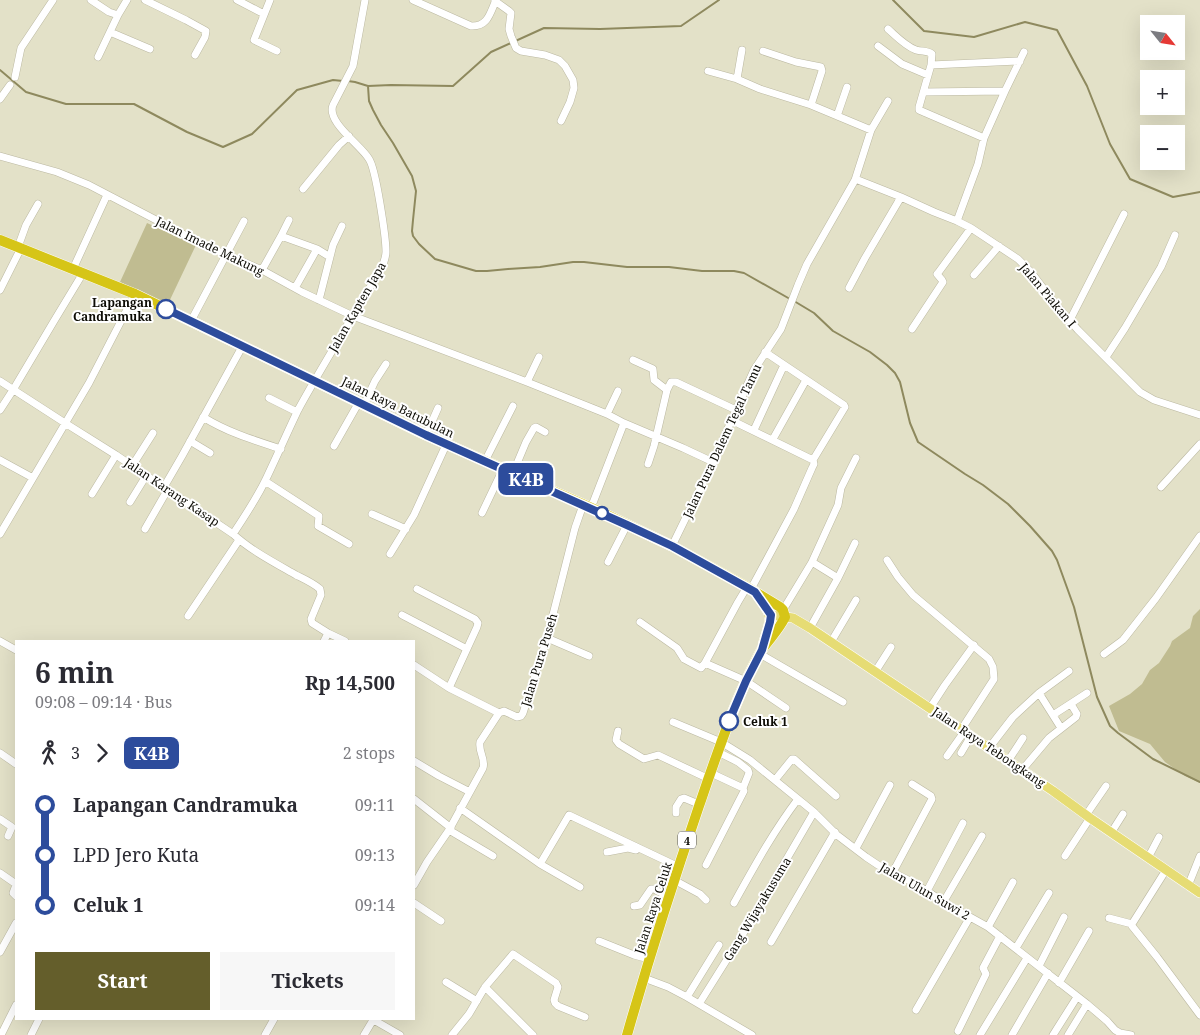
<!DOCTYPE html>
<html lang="en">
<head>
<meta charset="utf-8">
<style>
	:root { --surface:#fff; --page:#f7f7f7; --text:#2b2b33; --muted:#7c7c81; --accent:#645e2b }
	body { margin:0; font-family:"Noto Serif",serif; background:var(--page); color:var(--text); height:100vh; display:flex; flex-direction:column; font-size:19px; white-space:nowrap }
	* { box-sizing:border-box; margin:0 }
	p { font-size:16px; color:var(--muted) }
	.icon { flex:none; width:28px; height:28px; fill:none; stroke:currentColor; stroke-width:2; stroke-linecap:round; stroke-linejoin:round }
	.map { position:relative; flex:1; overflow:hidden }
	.drawer { position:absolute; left:15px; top:640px; width:400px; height:380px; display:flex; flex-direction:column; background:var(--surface); border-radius:0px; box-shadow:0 5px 20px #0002 }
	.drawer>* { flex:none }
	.badge { padding:0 10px; border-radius:8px; font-size:18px; line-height:32px }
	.needle { width:32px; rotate:120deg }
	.controls { position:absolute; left:1140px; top:15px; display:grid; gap:10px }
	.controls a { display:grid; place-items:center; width:45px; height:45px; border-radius:0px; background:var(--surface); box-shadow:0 5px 20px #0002; font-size:25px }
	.map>.badge { position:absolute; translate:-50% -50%; box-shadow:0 0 0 2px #fff }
	.legs { display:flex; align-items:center; gap:8px; height:55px; padding:0 20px; font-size:16px }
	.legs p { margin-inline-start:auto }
	.overview { display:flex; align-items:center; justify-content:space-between; height:85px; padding:0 20px }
	h1 { font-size:28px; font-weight:700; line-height:38px }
	.button { display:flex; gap:10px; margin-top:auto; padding:10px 20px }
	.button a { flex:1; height:58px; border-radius:0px; background:var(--accent); color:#fff; font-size:20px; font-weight:700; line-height:58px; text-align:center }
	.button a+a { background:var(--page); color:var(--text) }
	ul { padding:0 20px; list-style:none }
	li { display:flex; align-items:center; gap:18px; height:50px; font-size:19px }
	li i { display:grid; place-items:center; width:8px; height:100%; margin:0 6px; background:currentColor }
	li i::after { content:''; width:12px; height:12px; margin:-6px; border:4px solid; border-radius:50%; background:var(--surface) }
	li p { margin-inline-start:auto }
	li:first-child i { background:linear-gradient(#0000 50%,currentColor 0) }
	li:last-child i { background:linear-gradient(currentColor 50%,#0000 0) }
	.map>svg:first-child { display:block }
	.green { fill:#c0bc91 }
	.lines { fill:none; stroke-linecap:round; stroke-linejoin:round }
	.stream { stroke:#8e895e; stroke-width:2 }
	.minor-casing { stroke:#bbb8a1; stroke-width:8 }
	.major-casing { stroke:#fff; stroke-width:10 }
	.highway-casing { stroke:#fff; stroke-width:11 }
	.minor { stroke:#fff; stroke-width:7 }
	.major { stroke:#e6dc74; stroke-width:9 }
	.highway { stroke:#d6c517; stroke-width:10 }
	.line-1-casing { stroke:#fff; stroke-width:11 }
	.line-1 { stroke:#2d4c9c; stroke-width:8 }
	.stop-1-dot { fill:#fff; stroke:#2d4c9c; stroke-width:2.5 }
	.labels { text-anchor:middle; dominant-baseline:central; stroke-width:4; stroke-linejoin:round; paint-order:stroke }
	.shield { fill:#fff; stroke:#565550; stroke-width:1 }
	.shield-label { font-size:11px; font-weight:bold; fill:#0d0c05 }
	.street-label { font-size:12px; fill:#0d0c05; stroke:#fff }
	.stop-label { font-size:12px; font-weight:bold; fill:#0d0c05; stroke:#fff; text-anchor:end }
</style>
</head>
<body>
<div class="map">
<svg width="1200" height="1035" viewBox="0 0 1200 1035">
	<rect width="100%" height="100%" fill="#e3e1c8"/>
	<path class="green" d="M147,223L196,245L168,304L120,282Z
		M1200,609V783L1185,776L1165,762L1150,744L1119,731L1109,706L1130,694L1142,684L1150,670L1159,663L1170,646L1172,641L1190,628L1193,616Z"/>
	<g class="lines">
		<path class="stream" d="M893,0L924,31L974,37L1025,22L1057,30L1087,86L1110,144L1130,179L1173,197L1200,192
			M0,70L26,92L66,104H134L187,132L223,147L252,134L297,90L333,80L343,81
			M348,81L355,82L368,86L391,85L453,86L491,52L544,28L600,29L681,26L719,0
			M368,86L369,101L373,110L381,125L393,143L412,176L416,191L413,220L412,231L413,236L419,244L435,259L476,271H487L508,269L540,267L573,262H584L627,267H669L702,271H734L744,273L790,299
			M794,301L814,313L833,331L870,352L887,365L895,373L900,382L910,423L918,442L965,474L983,485L1008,504L1030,526L1052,551L1057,560L1074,607L1097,697L1110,726L1118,733L1153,759L1200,782"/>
		<g class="minor-casing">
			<path id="minor" d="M91,0L109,12L118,15
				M145,0L186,20L206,31L205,37L195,55
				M237,0L264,14
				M270,0L254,40L277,51
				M413,0L471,26C488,27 490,13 496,0
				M495,1L509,11L511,13L509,29L511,36L516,48L521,51L545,55L559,60L565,66L573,80L574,88L570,102L561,121
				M888,29C896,36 905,46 916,50C922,52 927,50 932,54L931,65L919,107V110L984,138
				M110,32L150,49
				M878,46L902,64L928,75
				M763,51L796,62L821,67L822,71L811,105
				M98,57L118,15L127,0
				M931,65L1020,61
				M708,71L737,79L760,89L811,105L871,130
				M15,77L21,48L53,0
				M737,79L742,50
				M924,92L1005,91
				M0,99L10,85
				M837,116L847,87
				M0,156L57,172L89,185L206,246L262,270L302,292L353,316L527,382L607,414L624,423L683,448L713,462
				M855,180H858L901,197L934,212L957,221L971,228L1018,259L1030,271L1056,305L1078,330L1140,392L1154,400L1200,415
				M303,189L339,145L349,136
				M957,221L978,164L984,138L1005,91L1024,52
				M281,236L289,220
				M18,247L26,225L38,204
				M330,257L333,245L342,226
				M73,269L107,195
				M262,270L281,236L317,249L330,257L319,300
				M974,275L999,246
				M295,288L317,249
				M849,288L865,258L901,197
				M0,290L21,248
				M1070,320L1124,214
				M191,321L244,221
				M912,329L943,282L942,280L937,274L938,273L971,228
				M1106,357L1125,328L1161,267L1175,235
				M633,360L653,369L654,380L667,390
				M0,381L65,423L116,455L233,534C245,516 257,498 266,479C277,456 287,433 298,410C317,375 339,340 359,305C367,289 385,270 386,252C386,238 376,169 369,159C361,145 326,122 333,105L353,66L365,0
				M527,382L539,357
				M269,398L297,412
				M364,405L375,381L386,364
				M0,410L13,390L54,321L83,273
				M607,414L618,391
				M203,417C227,432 253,440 281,449
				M731,420L813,460
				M754,430L784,365
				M426,435L438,408
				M773,439L806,380
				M190,441L210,453
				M334,446L359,402
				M0,460L33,478
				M485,461L513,406
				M648,464L654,446L667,390L671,382H676L736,410
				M132,466L153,433
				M513,473L526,442L534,428L536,427L545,432
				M265,481L319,516L318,526L349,544
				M164,487L182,456L242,347
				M1161,487L1200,444
				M92,494L116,455
				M130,502L146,476
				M591,508L624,423
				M482,513L503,469
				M372,514L406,529
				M145,529L168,489
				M0,534L89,383L135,294
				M233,534C250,550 275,563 296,575C304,579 313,583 320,589L321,595L311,619L312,623L328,633L345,641
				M672,546L713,462L754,370L781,329L798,285L807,264L855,180L871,130L888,101
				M390,554L414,515L446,445
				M887,560L898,577L913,595L989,659L993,667L994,679L961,730
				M608,562L627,525
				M812,562L838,578
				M417,589L475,619L478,623L477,627L449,688
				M751,589L794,509L812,468L814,464L813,460L845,407L844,405L765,352
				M783,610L812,562L838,505L841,488L856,458
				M402,615L467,649
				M188,616L239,540
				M640,622L677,648L684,659L701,668L705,663L738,602L747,587
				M810,628L838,578L855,543
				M547,638L589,656
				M0,641L16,650
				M324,641L328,633
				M831,642L856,600
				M760,654L843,702
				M1104,654L1123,640L1156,598L1200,536
				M705,663L746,681L786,708
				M414,665L449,688L499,713
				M875,672L891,647
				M1039,693L1061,728
				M930,708L945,685L974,645
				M1053,715L1087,693
				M673,722L721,742L750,760L814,812L837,835L866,857L878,865L912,882L952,907L988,927L1087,1004L1107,1021L1115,1030L1120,1033L1131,1035
				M618,731L616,740L619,744L644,759L658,755L709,779
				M989,748L1013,717L1039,693L1069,671
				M718,752L738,762L748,770L749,773L743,788
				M0,753L16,764
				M961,753L971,736
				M947,756L964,732
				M414,761L439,776L470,792
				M1008,761L1023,738
				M1022,770L1049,738L1076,717L1077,714L1071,704
				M775,780L792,759H794L836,796
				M414,799L451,828
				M460,808L540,864L569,815L679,867
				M676,813V807L681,799L684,798L696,803
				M1086,815L1106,786
				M0,819L12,827L8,836
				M449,830L493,856
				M1111,833L1123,814
				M856,848L890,785
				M607,852L628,848L636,850
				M1065,856L1090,818
				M1148,858L1159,837
				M540,864L580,887
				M706,865L744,791L743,788L711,773
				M893,872L932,799L931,796L912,784
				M0,873L16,884
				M674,880L700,894L706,900
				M16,885L13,893L16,896
				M414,885L427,862L449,830L483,768C486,759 478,752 480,742L499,713L504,711L517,717L521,716L523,713L547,638L575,528L583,505
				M1188,886L1200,856
				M927,891L963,823
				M944,901L982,836
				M414,903L441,921
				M734,903C754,867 773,832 798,799
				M634,906L640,905L651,889H654L669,897
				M1109,918L1132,924
				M1132,924V926L1157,957L1200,1015
				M1132,924L1166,870
				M988,927L1013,882
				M599,941L634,955L649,959
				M771,942L835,832
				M1016,948L1049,893
				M0,952L16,923
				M1039,966L1064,917
				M644,978L668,987L687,997L752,1035
				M446,982L477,1001
				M1059,983L1089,931
				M485,987L533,1035
				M687,997L719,945
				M699,1004L746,929L814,812
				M916,1010L970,917
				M372,1019L400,1035
				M958,1031L986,974L983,968L1000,936
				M1,1035L16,1005
				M31,1035L39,1019
				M265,1035L274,1019
				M364,1035L373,1020
				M452,1035L469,1014L485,987L513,954L556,983L558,987L554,1000L555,1003L558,1006L585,1017
				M980,1035L1027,958
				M1012,1035L1048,973
				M1053,1035L1077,997
				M1068,1035L1087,1004"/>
		</g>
		<g class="major-casing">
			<path id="major" d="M771,615L793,618L810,628L1053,791L1090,818L1200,893"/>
		</g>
		<g class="highway-casing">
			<path id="highway" d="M0,240L135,294L426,435L603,513L672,546L747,587L780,607L783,610L785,617C779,630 769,639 761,651C754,664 747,678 741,692C725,729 712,768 699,806C673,882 649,958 627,1035
				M758,596C774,616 772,619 764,642"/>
		</g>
		<use href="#minor" class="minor"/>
		<use href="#major" class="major"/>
		<use href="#highway" class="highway"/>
	</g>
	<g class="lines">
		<g class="line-1-casing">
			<path id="line-1" d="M166,309L426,435L627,525L672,546L755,592L771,615L770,622L762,650L746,681L729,721"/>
		</g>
		<use href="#line-1" class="line-1"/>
	</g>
	<g class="stop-1-dot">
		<circle cx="166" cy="309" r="9"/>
		<circle cx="602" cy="513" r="6"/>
		<circle cx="729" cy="721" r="9"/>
	</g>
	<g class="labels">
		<rect class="shield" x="678" y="831.5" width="18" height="17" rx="4"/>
		<g class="shield-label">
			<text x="687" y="840">4</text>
		</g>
		<g class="street-label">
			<text transform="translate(210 246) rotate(26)">Jalan Imade Makung</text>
			<text transform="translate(1048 295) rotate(50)">Jalan Piakan I</text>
			<text transform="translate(357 307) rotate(-60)">Jalan Kapten Japa</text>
			<text transform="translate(398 407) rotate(26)">Jalan Raya Batubulan</text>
			<text transform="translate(722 441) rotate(-65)">Jalan Pura Dalem Tegal Tamu</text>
			<text transform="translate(172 492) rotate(34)">Jalan Karang Kasap</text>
			<text transform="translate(539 660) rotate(-73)">Jalan Pura Puseh</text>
			<text transform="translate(989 747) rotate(34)">Jalan Raya Tebongkang</text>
			<text transform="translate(925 891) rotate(30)">Jalan Ulun Suwi 2</text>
			<text transform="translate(653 908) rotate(-72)">Jalan Raya Celuk</text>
			<text transform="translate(757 909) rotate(-59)">Gang Wijayakusuma</text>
		</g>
		<g class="stop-label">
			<text x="152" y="302">Lapangan<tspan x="152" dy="14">Candramuka</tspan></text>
			<text x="743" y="721" text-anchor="start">Celuk 1</text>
		</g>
	</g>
</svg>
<div class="controls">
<a><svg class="needle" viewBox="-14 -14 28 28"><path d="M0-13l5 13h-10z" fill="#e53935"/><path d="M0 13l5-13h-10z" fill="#7c7c81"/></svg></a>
<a>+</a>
<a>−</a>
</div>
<b class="badge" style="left:526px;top:479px;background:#2d4c9c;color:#fff">K4B</b>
<section class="drawer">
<div class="overview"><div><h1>6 min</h1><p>09:08 – 09:14 · Bus</p></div><b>Rp 14,500</b></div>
<div class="legs"><svg class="icon" aria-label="walk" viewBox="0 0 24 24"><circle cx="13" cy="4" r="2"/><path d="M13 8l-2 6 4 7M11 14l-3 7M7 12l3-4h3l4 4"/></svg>3<svg class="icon" aria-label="forward" viewBox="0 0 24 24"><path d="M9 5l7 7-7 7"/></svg><b class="badge" style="background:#2d4c9c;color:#fff">K4B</b><p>2 stops</p></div>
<ul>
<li><i style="color:#2d4c9c"></i><b>Lapangan Candramuka</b><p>09:11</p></li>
<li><i style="color:#2d4c9c"></i><span>LPD Jero Kuta</span><p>09:13</p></li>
<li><i style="color:#2d4c9c"></i><b>Celuk 1</b><p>09:14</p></li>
</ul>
<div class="button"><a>Start</a><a>Tickets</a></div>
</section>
</div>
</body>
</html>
